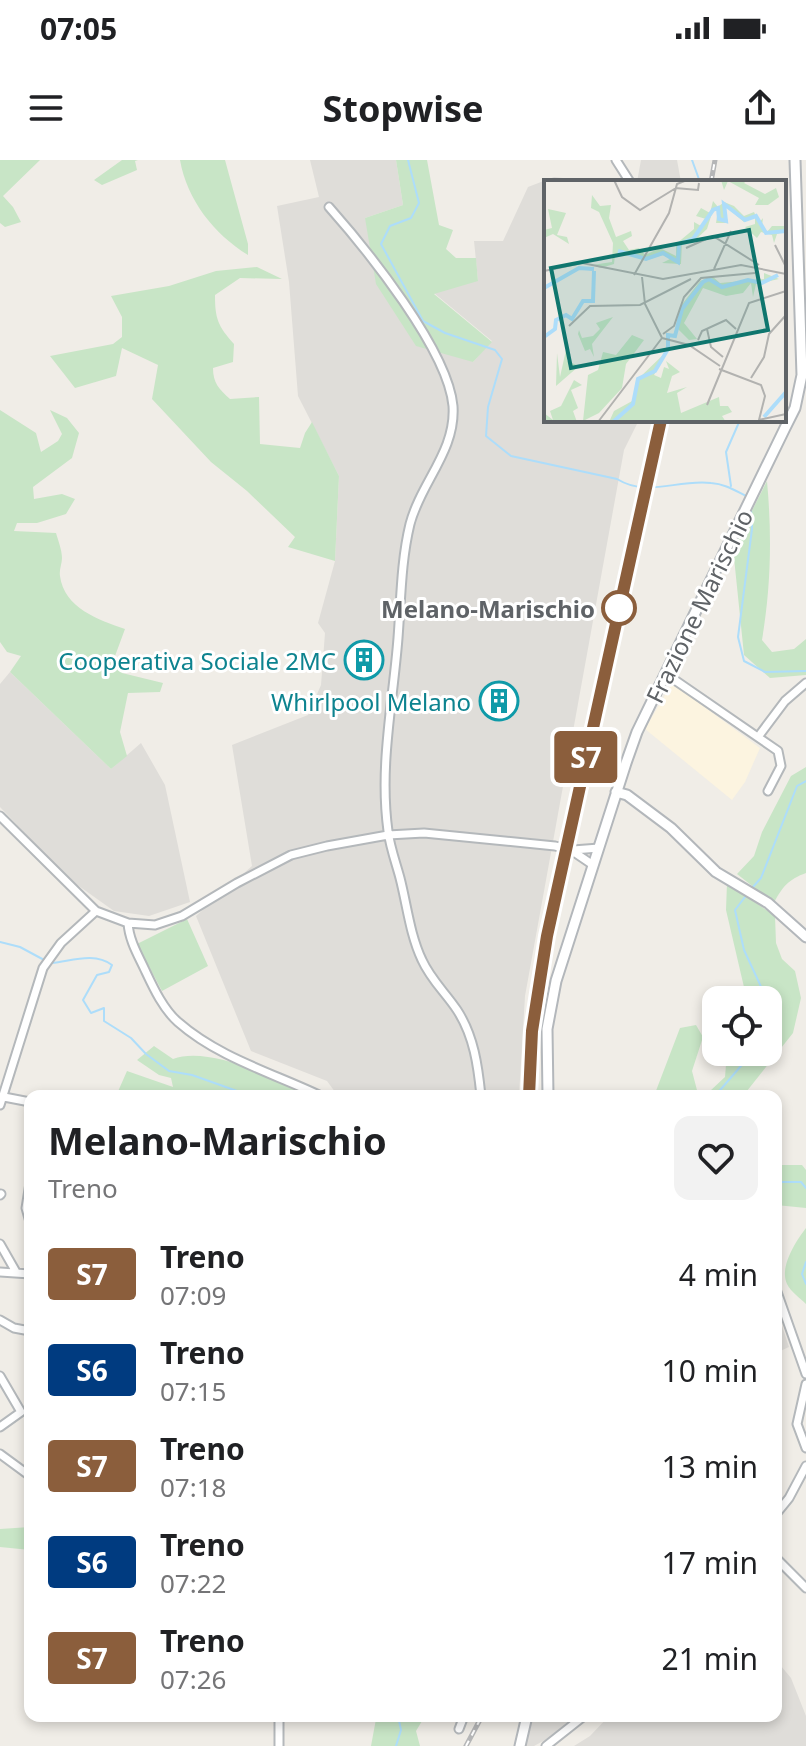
<!DOCTYPE html>
<html lang="it">
<head>
<meta charset="utf-8">
<style>
	:root { --surface:#fff; --page:#f2f2f2; --text:#202124; --muted:#757577 }
	body { margin:0; font-family:"Noto Sans",sans-serif; background:var(--page); color:var(--text); height:100vh; display:flex; flex-direction:column; font-size:30px; white-space:nowrap }
	* { box-sizing:border-box; margin:0 }
	p { font-size:26px; color:var(--muted) }
	.icon { flex:none; width:44px; height:44px; fill:none; stroke:currentColor; stroke-width:2; stroke-linecap:round; stroke-linejoin:round }
	.map { position:relative; flex:1; overflow:hidden }
	.panel { position:absolute; left:24px; top:930px; width:758px; height:632px; display:flex; flex-direction:column; background:var(--surface); border-radius:16px; box-shadow:0 4px 12px #0003 }
	.panel>* { flex:none }
	.badge { padding:0 16px; border-radius:6px; font-size:28px; line-height:52px }
	.tools { position:absolute; left:702px; top:826px; display:grid; gap:16px }
	.tools a { display:grid; place-items:center; width:80px; height:80px; border-radius:16px; background:var(--surface); box-shadow:0 4px 12px #0003; font-size:40px }
	.map>.badge { position:absolute; translate:-50% -50%; box-shadow:0 0 0 4px #fff }
	.round { display:grid; place-items:center; flex:none; width:84px; height:84px; border-radius:16px; background:var(--page) }
	.head { display:flex; align-items:center; justify-content:space-between; height:136px; padding:0 24px }
	h1 { font-size:38px; font-weight:700; line-height:60px }
	ul { padding:0; list-style:none }
	li { display:flex; align-items:center; gap:24px; height:96px; padding:0 24px }
	li div { flex:1 }
	li b { display:block; font-size:30px }
	li em { font-style:normal }
	li .badge { min-width:88px; font-weight:700; text-align:center }
	.status { display:flex; justify-content:space-between; align-items:center; height:56px; padding:0 40px; background:var(--surface); direction:ltr }
	.status svg { height:22px; fill:currentColor }
	header { display:flex; justify-content:space-between; align-items:center; height:104px; padding:0 24px; background:var(--surface); font-size:36px; font-weight:700 }
	.map>svg:first-child { display:block }
	.commercial { fill:#fcf4e0 }
	.industrial { fill:#dfddd9 }
	.green { fill:#c8e5c6 }
	.lines { fill:none; stroke-linecap:round; stroke-linejoin:round }
	.stream { stroke:#adddfa; stroke-width:2 }
	.street-casing { stroke:#b4b8bb; stroke-width:11 }
	.secondary-casing { stroke:#b3b7bb; stroke-width:13 }
	.street { stroke:#fff; stroke-width:7 }
	.secondary { stroke:#fff; stroke-width:9 }
	.rail-casing { stroke:#b5b6b7; stroke-width:5 }
	.rail { stroke:#fff; stroke-width:2; stroke-dasharray:6; stroke-linecap:butt }
	.line-casing { stroke:#fff; stroke-width:18 }
	.line { stroke:#8b5e3c; stroke-width:12 }
	.stop-dot { fill:#fff; stroke:#8b5e3c; stroke-width:4 }
	.labels { text-anchor:middle; dominant-baseline:central; stroke-width:6; stroke-linejoin:round; paint-order:stroke }
	.street-label { font-size:24px; fill:#5f6367; stroke:#fff }
	.stop-label { font-size:24px; font-weight:bold; fill:#5f6367; stroke:#fff; text-anchor:end }
	.culture-label { font-size:24px; fill:#0d838f; stroke:#fff; text-anchor:end }
	.inset-river { fill:none; stroke:#adddfa; stroke-width:4 }
	.inset-road { fill:none; stroke:#b2b2b0; stroke-width:2 }
	.view { fill:#0f766e; fill-opacity:0.15; stroke:#0f766e; stroke-width:4 }
	.inset-edge { fill:none; stroke:#5f6367; stroke-width:4 }
</style>
</head>
<body>
<div class="status"><b>07:05</b><svg viewBox="0 0 49 12"><path d="M0 12V9h3v3zM5 12V6h3v6zM10 12V3h3v9zM15 12V0h3v12zM26 1h20v11H26zM47 4h2v5h-2z"/></svg></div>
<header><svg class="icon" aria-label="menu" viewBox="0 0 24 24"><path d="M4 6h16M4 12h16M4 18h16"/></svg>Stopwise<svg class="icon" aria-label="share" viewBox="0 0 24 24"><path d="M12 15V3M7 8l5-5 5 5M5 13v7h14v-7"/></svg></header>
<div class="map">
<svg width="806" height="1586" viewBox="0 0 806 1586">
	<rect width="100%" height="100%" fill="#f0ede7"/>
	<path class="commercial" d="M672,523L760,588L745,622L732,640L645,569Z"/>
	<path class="industrial" d="M310,0H396L403,45L365,58L473,202L492,181L434,133L478,120L474,81H503L528,27L554,17L599,22H546V260H639L624,290L525,836L519,936H338L327,921L251,891L196,756L252,706L232,585L308,555L321,525L325,473L318,463L335,401L339,316L298,236L289,122L277,46L319,37Z
		M641,0H677L681,22H637Z
		M10,512L111,609L141,583L165,625L190,742L149,756L114,751L69,719L0,647V524Z
		M776,1148L789,1187L776,1193Z
		M776,1500L791,1518L806,1556V1586H574L590,1576L609,1556H776Z
		M532,1556H578L556,1574L534,1586H526Z"/>
	<path class="green" d="M0,0H40L3,36L13,47L21,62L5,67L0,63Z
		M122,0H138L135,1L137,10L102,25L94,20Z
		M180,0H225L248,84V95C214,74 187,40 180,0Z
		M396,0H427L439,65L453,70L446,89L456,98H476L478,121L434,134L492,182L473,202L416,186L376,124L365,58L403,45Z
		M257,107L282,119L240,118L215,135C215,159 218,166 234,184L233,202L213,208C213,223 219,229 230,239L259,237L260,284L300,288L305,273L312,262L339,316L335,401L288,387L295,377L247,331L211,302L152,239L158,205L122,188L116,216L75,228L50,196L113,184L122,177V157L111,136L169,126L216,111Z
		M0,250L36,273L41,292L58,281L62,274L50,250L67,258L79,273L72,298L33,327L34,339L62,334L75,339L66,354L37,363H17L14,371L56,373C58,380 62,390 62,398C62,404 59,409 60,416C64,448 99,460 125,469L115,496L122,513L163,523L160,532L128,533L120,572L127,596L111,609L10,512L21,496L7,492L0,482Z
		M767,321C772,376 771,426 762,480L772,492L794,489L806,479V515L770,518L744,495L733,388Z
		M806,607V713C789,719 782,727 774,743L737,714L754,696L762,672L791,616Z
		M727,723L775,756L776,783L782,799L795,811L801,838L793,873L743,936H654L680,868L696,865L703,877L692,911L698,934L710,931L725,917L727,892H768V840H747L726,750Z
		M187,759L208,806L162,831L137,784Z
		M154,886L173,899C209,885 279,919 311,936H116L127,911L173,927L171,918L159,915L137,900Z
		M776,1005H802L806,1010V1048L776,1045Z
		M806,1068V1144C800,1138 791,1132 787,1124C779,1107 796,1081 806,1068Z
		M30,1367V1390L0,1387V1369Z
		M373,1556H425L416,1571L420,1586H371L376,1559Z"/>
	<g class="lines">
		<path class="stream" d="M408,0L419,43L411,58L390,66L381,84L423,161L445,173L495,190L502,199L488,247L486,276L511,296L617,319C648,338 676,319 711,323C725,324 734,330 746,336
			M692,0L700,22
			M731,326L726,292L740,260
			M751,349L752,369L738,477L744,501L765,512L806,511
			M752,728L761,718L797,626L806,621
			M748,733L735,750L744,790L764,833V840
			M0,782L20,787L46,801
			M52,803C72,801 94,792 112,805L109,812L97,815L83,840L91,853L104,848V861L131,878L146,894L169,911L192,915L251,936
			M715,936L753,892
			M776,1022H801L806,1028
			M806,1102L802,1114L806,1124
			M396,1586L401,1570L398,1556"/>
		<g class="street-casing">
			<path id="street" d="M616,0L630,22
				M329,47C367,90 448,190 453,246C456,291 421,322 410,364C401,401 401,439 398,478C393,543 379,606 388,671C390,687 396,703 400,718C407,745 410,775 422,800C431,820 445,832 457,850C474,876 478,906 481,936
				M666,514L778,591L781,606L768,631
				M758,577L785,541L806,523
				M0,656L96,751L128,763L155,765L182,756L237,723L291,695L327,686L388,675L424,673L555,686L571,690L593,705
				M573,690L599,688
				M128,763C129,780 138,795 145,810C153,827 163,849 178,862C219,898 273,913 321,936
				M4,937L30,942
				M0,945L43,808L61,783L96,751
				M30,1023L26,1048L30,1062
				M0,1035L1,1034
				M0,1084L16,1112
				M0,1112L30,1114
				M776,1129L806,1214
				M0,1160L14,1168L30,1171
				M0,1216L21,1252L0,1267
				M806,1224L797,1264L806,1288
				M0,1294L30,1316
				M776,1354L789,1338L806,1306
				M776,1398L806,1428
				M459,1569L464,1556
				M279,1586V1556
				M546,1586L584,1556"/>
		</g>
		<g class="secondary-casing">
			<path id="secondary" d="M616,632L627,635L671,668L716,712L768,743L806,777
				M548,936L547,869L556,821L626,603L637,572L785,268L795,248L802,215L795,0
				M520,1586L527,1556"/>
		</g>
		<use href="#street" class="street"/>
		<use href="#secondary" class="secondary"/>
		<g class="rail-casing">
			<path id="rail" d="M711,22L715,0
				M529,936L532,871L547,776L661,260
				M466,1586L482,1556"/>
		</g>
		<use href="#rail" class="rail"/>
	</g>
	<g class="lines">
		<g class="line-casing">
			<path id="line" d="M529,936L532,871L547,776L661,260"/>
		</g>
		<use href="#line" class="line"/>
	</g>
	<defs>
		<g id="building-ring" transform="scale(2)"><circle r="9.5" fill="#fff" stroke="#0f9aa8" stroke-width="1.5"/><path d="M-4-6H4V6H1V3H-1V6H-4ZM-2.5-4.3h1.7v1.8h-1.7ZM.8-4.3h1.7v1.8H.8ZM-2.5-1h1.7V.8h-1.7ZM.8-1h1.7V.8H.8Z" fill="#0f9aa8"/></g>
	</defs>
	<g fill-rule="evenodd">
		<use href="#building-ring" x="364" y="500"/>
		<use href="#building-ring" x="499" y="541"/>
	</g>
	<circle class="stop-dot" cx="619" cy="448" r="16"/>
	<g class="labels">
		<g class="street-label">
			<text transform="translate(699 446) rotate(-64)">Frazione Marischio</text>
		</g>
		<g class="stop-label">
			<text x="595" y="448">Melano-Marischio</text>
		</g>
		<g class="culture-label">
			<text x="336" y="500">Cooperativa Sociale 2MC</text>
			<text x="471" y="541">Whirlpool Melano</text>
		</g>
	</g>
	<g transform="translate(544 20)">
		<rect width="242" height="242" fill="#f0ede7"/>
		<path d="M177,0H203L200,3L221,14L232,8L235,17L224,25H211L215,18L184,1L180,10ZM48,15L56,26L67,25L65,38L72,57L87,51L88,56L79,61L85,70L95,68L101,75L116,68L132,76V64L150,49V42L157,46L162,39L152,36L157,28L166,33L169,21L174,27L180,22L190,26L200,36L210,32L215,43L219,38L218,46L223,52L228,46H242V51L233,54L230,63L228,55L217,52L213,58L201,47L211,44V37L200,42L180,25L184,43H172L174,30H169L163,49L148,63L138,62L137,84L118,83L126,79L119,75L99,80L79,71L71,75L70,84L57,88L48,85L68,82L69,63L55,32L47,28ZM4,29L22,33L13,55L23,57L25,64L9,54L0,58V50L8,48ZM220,93L235,99L212,104L209,117L207,103L199,113L182,116L159,108L140,143L153,159L145,160L133,148L136,127L156,101L168,96L176,103L220,99ZM69,137L48,164L50,177L46,169L41,171L34,154L35,150L38,158L49,156L56,149L52,143ZM88,155L100,160L82,184L78,208L55,233L39,241L44,195L54,190L59,172L72,175ZM22,170L27,175L23,173V181L35,186L12,206L13,173L16,197ZM122,172L110,195L117,198L120,187L125,189L122,181L136,192L128,196L123,213L143,207L133,213L137,233L175,217L176,226H184L188,232L178,236L182,242H65L70,231L90,220L92,201ZM30,200L38,205L27,210L34,228L29,231L33,242H2L0,233L9,240L6,231L17,226Z" fill="#c8e5c6"/>
		<path class="inset-river" d="M74,71L102,79L119,73L134,82L135,64L149,59L169,30L174,28L175,39L182,41L180,24L201,40L212,36L222,53L242,51M0,108L35,88L50,89M0,157L11,149L12,140L22,135L28,139L39,121H49L50,91M220,237L242,212M69,242L89,224L94,199L111,191L124,169V155L131,156L138,129L159,102L165,99L178,107L204,100L218,103L234,95"/>
		<path class="inset-road" d="M70,0L78,17L96,30L132,8M131,8L154,10L155,3M231,65L242,87M142,68L169,56L215,85M170,89L187,51M0,91L38,83L119,99L197,85L242,94M90,95L125,33L133,4L143,0M25,146L46,126L96,125L147,99M163,149L167,167L179,177M119,154L130,146L140,117L157,98L211,93M118,158L145,165L176,186M154,160L158,151L182,140L192,149M175,189L217,205L221,216L215,240L242,234M207,198L220,177L225,154L242,135M163,225L205,123L242,111M54,242L118,158L101,124L98,97"/>
		<path class="view" d="M205,50L224,150L27,188L7,88Z"/>
		<rect width="242" height="242" class="inset-edge"/>
	</g>
</svg>
<div class="tools">
<a><svg class="icon" aria-label="locate" viewBox="0 0 24 24"><circle cx="12" cy="12" r="6"/><path d="M12 2v4M12 18v4M2 12h4M18 12h4"/></svg></a>
</div>
<b class="badge" style="left:586px;top:597px;background:#8b5e3c;color:#fff">S7</b>
<section class="panel">
<div class="head"><div><h1>Melano-Marischio</h1><p>Treno</p></div><a class="round"><svg class="icon" aria-label="heart" viewBox="0 0 24 24"><path d="M12 20l-8-8c-3-5 5-10 8-4 3-6 11-1 8 4z"/></svg></a></div>
<ul>
<li><span class="badge" style="background:#8b5e3c;color:#fff">S7</span><div><b>Treno</b><p>07:09</p></div><em>4 min</em></li>
<li><span class="badge" style="background:#003b80;color:#fff">S6</span><div><b>Treno</b><p>07:15</p></div><em>10 min</em></li>
<li><span class="badge" style="background:#8b5e3c;color:#fff">S7</span><div><b>Treno</b><p>07:18</p></div><em>13 min</em></li>
<li><span class="badge" style="background:#003b80;color:#fff">S6</span><div><b>Treno</b><p>07:22</p></div><em>17 min</em></li>
<li><span class="badge" style="background:#8b5e3c;color:#fff">S7</span><div><b>Treno</b><p>07:26</p></div><em>21 min</em></li>
</ul>
</section>
</div>
</body>
</html>
